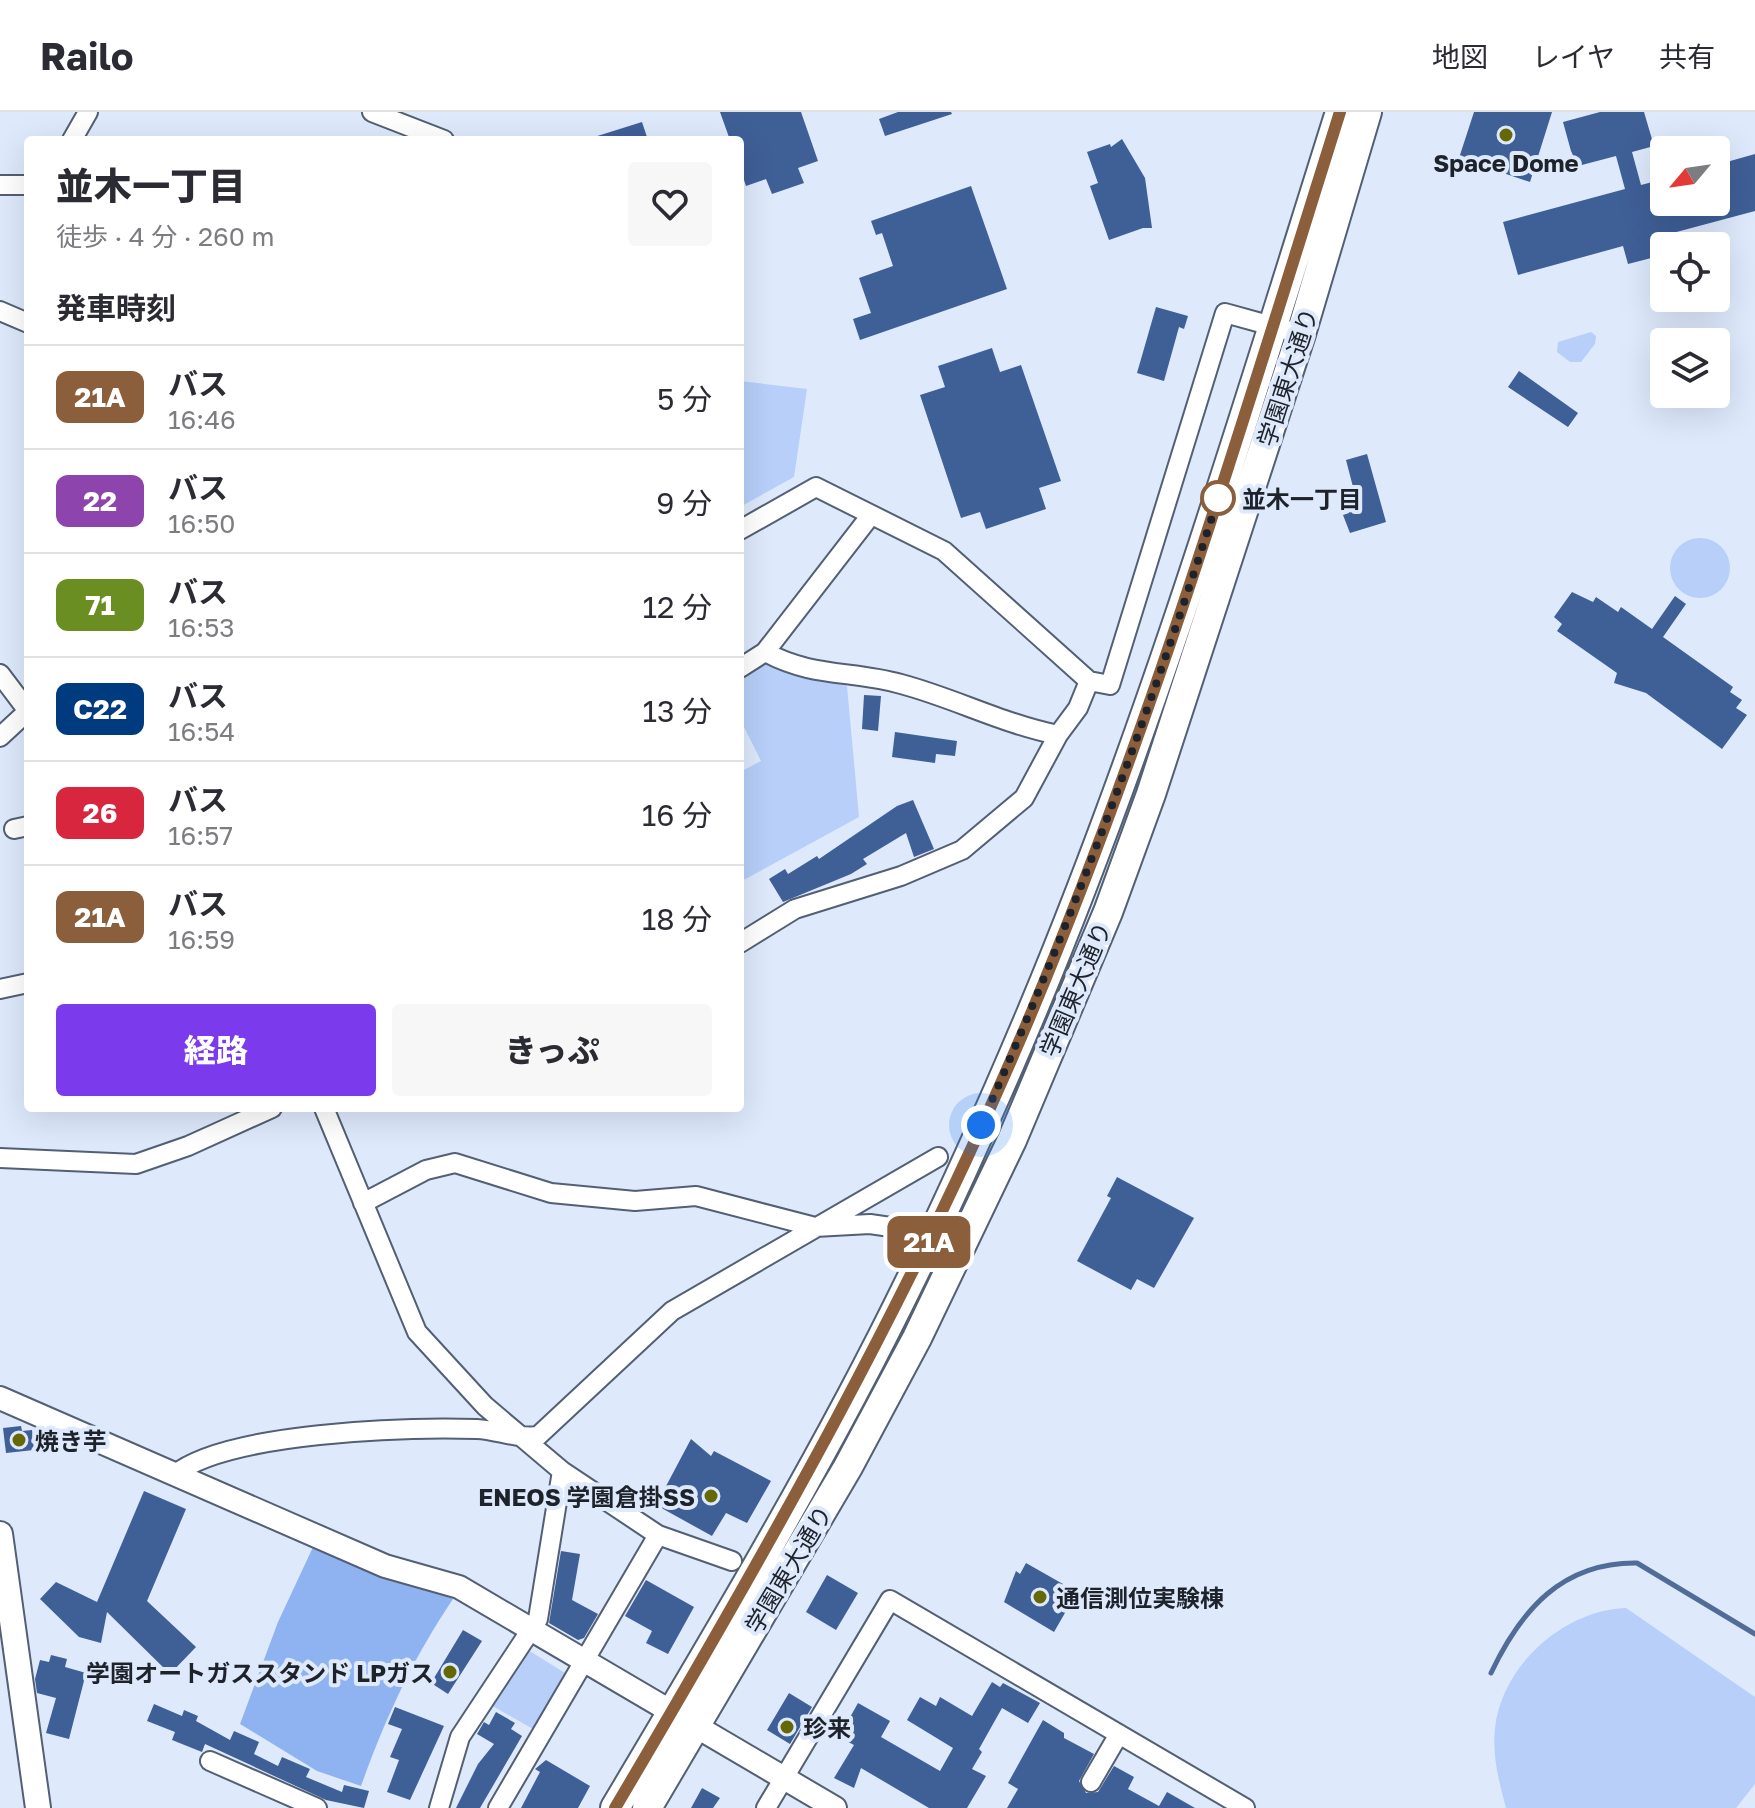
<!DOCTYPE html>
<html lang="ja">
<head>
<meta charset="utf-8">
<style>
	:root { --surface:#fff; --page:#f7f7f7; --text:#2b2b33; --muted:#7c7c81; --line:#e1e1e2; --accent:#7c3aed }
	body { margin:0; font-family:"Golos Text","Noto Sans JP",sans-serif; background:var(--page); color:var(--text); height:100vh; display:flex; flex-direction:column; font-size:30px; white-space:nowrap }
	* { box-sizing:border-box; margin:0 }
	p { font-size:26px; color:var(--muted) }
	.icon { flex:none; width:44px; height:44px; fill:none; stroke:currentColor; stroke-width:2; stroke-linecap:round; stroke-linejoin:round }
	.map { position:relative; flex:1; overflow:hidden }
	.details { position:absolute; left:24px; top:24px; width:720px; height:976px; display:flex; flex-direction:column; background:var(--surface); border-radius:8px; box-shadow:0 8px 32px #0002 }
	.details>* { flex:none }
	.badge { padding:0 16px; border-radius:12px; font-size:28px; line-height:52px }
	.needle { width:52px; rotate:241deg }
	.tools { position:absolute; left:1650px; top:24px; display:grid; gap:16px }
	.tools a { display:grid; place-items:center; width:80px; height:80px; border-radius:8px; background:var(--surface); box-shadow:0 8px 32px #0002; font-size:40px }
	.you { position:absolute; width:40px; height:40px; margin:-20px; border:6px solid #fff; border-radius:50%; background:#1a73e8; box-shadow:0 0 0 12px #1a73e833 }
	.map>.badge { position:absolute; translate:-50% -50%; box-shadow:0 0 0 4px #fff }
	h2 { padding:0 32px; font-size:30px; line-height:72px }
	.round { display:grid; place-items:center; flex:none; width:84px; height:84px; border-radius:8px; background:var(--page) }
	.overview { display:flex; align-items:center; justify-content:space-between; height:136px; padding:0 32px }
	h1 { font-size:38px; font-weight:800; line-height:60px }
	.action { display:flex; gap:16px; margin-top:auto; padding:16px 32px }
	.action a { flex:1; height:92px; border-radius:8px; background:var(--accent); color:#fff; font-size:32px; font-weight:800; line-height:92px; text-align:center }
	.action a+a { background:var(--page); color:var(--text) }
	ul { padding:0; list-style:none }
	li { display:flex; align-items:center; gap:24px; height:104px; padding:0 32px; border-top:2px solid var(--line) }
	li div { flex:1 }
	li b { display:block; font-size:30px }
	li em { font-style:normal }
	li .badge { min-width:88px; font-weight:700; text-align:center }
	header { display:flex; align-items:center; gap:48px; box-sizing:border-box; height:112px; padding:0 40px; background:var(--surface); border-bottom:2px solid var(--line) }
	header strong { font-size:38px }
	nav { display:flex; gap:44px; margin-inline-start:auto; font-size:28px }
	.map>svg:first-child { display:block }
	.green { fill:#b7cff9 }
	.forest { fill:#8fb3f1 }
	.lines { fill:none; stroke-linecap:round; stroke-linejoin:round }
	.stream { stroke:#526c98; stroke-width:5 }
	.building { fill:#3f5f97 }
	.minor-casing { stroke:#535f72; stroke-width:22 }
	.tertiary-casing { stroke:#535f72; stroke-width:26 }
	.secondary-casing { stroke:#535f72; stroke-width:28 }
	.primary-casing { stroke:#535f72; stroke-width:32 }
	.minor { stroke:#fff; stroke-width:18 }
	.tertiary { stroke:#fff; stroke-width:22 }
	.secondary { stroke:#fff; stroke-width:24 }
	.primary { stroke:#fff; stroke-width:28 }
	.line-casing { stroke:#fff; stroke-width:18 }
	.line { stroke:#8b5e3c; stroke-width:12 }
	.walk { stroke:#1e232b; stroke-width:8; stroke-dasharray:0 14.4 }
	.poi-dot { fill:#666806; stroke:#dee9fc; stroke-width:3 }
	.stop-dot { fill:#fff; stroke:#8b5e3c; stroke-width:4 }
	.labels { text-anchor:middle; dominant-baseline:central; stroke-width:8; stroke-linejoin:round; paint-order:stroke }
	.poi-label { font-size:24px; font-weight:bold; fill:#1e232b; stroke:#dee9fc; text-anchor:start }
	.street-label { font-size:24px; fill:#1e232b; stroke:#dee9fc }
	.stop-label { font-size:24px; font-weight:bold; fill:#1e232b; stroke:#dee9fc; text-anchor:start }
</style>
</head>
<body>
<header>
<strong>Railo</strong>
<nav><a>地図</a><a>レイヤ</a><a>共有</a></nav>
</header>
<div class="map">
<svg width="1755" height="1696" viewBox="0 0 1755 1696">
	<rect width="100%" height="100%" fill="#dee9fc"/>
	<path class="green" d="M1591,220L1596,224L1595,232L1581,250H1570L1557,240L1558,230Z
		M740,269L807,277L794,365L740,395Z
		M1670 456a30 30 0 1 1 60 0a30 30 0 1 1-60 0Z
		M765,549L847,574L859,705L740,770V660L761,649L740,607V564Z
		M1626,1496L1755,1585V1672L1736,1696H1506C1499,1670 1492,1644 1495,1616C1502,1553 1564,1498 1626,1496Z
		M523,1535L565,1561L533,1617L489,1592Z"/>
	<path class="forest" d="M314,1433L453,1487C412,1548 386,1605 361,1674L317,1659L240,1612L278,1510Z"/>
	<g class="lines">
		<path class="stream" d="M1491,1561C1521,1498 1562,1450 1637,1451L1755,1522"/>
	</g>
	<path class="building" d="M720,0H801L818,49L798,56L804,71L772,82L766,67L746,74L740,56V28H730Z
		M898,0H951L952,2L885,24L879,7Z
		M1474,0H1552L1530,70L1459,46Z
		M1600,0H1644L1654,34L1632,40L1641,73L1664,67V90H1716V53L1755,42V99L1654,126L1659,144L1628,152L1623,134L1518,163L1503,110L1625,77L1616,44L1578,54L1571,39L1563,10Z
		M642,10L648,28H591V26Z
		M1122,27L1145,66L1152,116H1143L1109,128L1090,74L1098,71L1087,40L1110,32L1111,35Z
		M971,74L1007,177L860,228L853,207L871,201L859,166L893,154L882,121L876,123L871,109Z
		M1156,195L1188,204L1184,217L1179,215L1164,269L1137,261Z
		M992,236L1000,260L1021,253L1061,369L1039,376L1046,397L986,417L980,400L961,406L920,283L945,275L938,254Z
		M1519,259L1578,301L1568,315L1508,275Z
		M1367,342L1386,410L1350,421L1343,403L1349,401L1343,378L1353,375L1346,348Z
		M1572,480L1593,490L1596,485L1618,500L1621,495L1652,517L1675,484L1686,492L1663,525L1733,575L1730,580L1742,588L1736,596L1747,603L1722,637L1646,581L1614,571L1617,561L1557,519L1562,512L1554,505Z
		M864,583L881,584L878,619L862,617Z
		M895,620L957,629L955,644L936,642L935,651L892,645Z
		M913,688L934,737L914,745L906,721L863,747L867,752L851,762L783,790L769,767L785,757L788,762L817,744L819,747L897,694Z
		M1117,1065L1194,1106L1154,1176L1137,1167L1131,1178L1077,1149L1111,1086L1107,1084Z
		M21,1314L22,1319L32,1318L34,1338L6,1341L3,1316Z
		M691,1327L711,1344L714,1339L771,1369L747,1411L726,1401L712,1424L656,1393Z
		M144,1379L186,1397L147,1489L196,1535L170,1562L107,1500L101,1531L79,1525L40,1487L56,1470L97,1490Z
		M561,1439L580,1442L572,1488L598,1502L584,1526L578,1528L549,1511Z
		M1026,1451L1077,1480L1054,1520L1004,1490L1016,1459L1020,1462Z
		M827,1463L858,1481L836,1518L806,1500Z
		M646,1468L694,1495L668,1542L646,1531L652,1519L625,1504Z
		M463,1518L482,1529L448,1582L431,1571Z
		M51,1543L67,1547L65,1555L86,1561L69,1627L46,1621L56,1586L37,1581L35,1567L40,1548L49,1550Z
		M992,1570L1000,1575L1003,1571L1040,1591L1028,1611L1002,1596L979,1637L982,1640L972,1657L986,1664L967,1696H929L861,1656L854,1676L834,1666L854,1633L839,1625L858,1591L890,1609L881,1625L940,1659L953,1636L907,1608L920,1585L936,1594L940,1585L972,1604Z
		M789,1581L812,1595L790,1632L767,1618Z
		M154,1592L182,1604L184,1598L198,1604L196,1609L230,1628L234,1619L259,1630L254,1642L278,1654L282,1645L310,1657L306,1665L342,1680L344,1673L369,1679L364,1696L326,1688L205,1632L202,1640L172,1628L175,1620L147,1609Z
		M395,1595L444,1614L410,1688L387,1680L399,1648L390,1645L402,1617L388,1612Z
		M496,1600L515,1611L511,1617L522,1624L480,1696H456L478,1652L494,1632L477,1622L484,1610L489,1613Z
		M1043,1608L1064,1621V1626L1094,1642L1079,1669L1086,1681L1098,1680L1114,1654L1134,1665L1128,1677L1159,1694L1167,1680L1195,1696H1007L1018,1677L1008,1671Z
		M546,1648L590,1674L578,1696H521L540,1660L535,1657Z
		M702,1676L720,1686L713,1696H691Z"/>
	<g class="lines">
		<g class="minor-casing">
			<path id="minor" d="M372,0L444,28
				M72,28L88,0
				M0,73H28
				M0,199L28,211
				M740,418L816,375L944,439L1089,569L1110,573L1225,201L1301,222
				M765,540C813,566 851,558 901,572C954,586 1003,612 1058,623
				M740,556L765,540L871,403
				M0,562L28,599L0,625
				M14,717L28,714
				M740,831L795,797L901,764L962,738L1024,686L1058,623L1078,596L1089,569
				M0,877L28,871
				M324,996L417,1220L485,1294L562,1359L658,1423L732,1449
				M0,1046L136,1052L188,1034L272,996
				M363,1091L426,1058L455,1051L551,1081L635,1089L696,1084L815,1115L870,1112L904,1117L931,1127
				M174,1363C227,1320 407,1315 477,1317C498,1318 516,1327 538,1324L672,1199L938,1045
				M210,1649L317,1696
				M1091,1670L1119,1622
				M439,1696L460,1625L538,1507L562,1359
				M498,1696L658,1423
				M766,1696L890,1488L1245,1696"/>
		</g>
		<g class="tertiary-casing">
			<path id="tertiary" d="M0,1286L385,1454L459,1475L835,1696"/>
		</g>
		<g class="secondary-casing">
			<path id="secondary" d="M0,1422L38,1696"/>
		</g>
		<g class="primary-casing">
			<path id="primary" d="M615,1696C696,1560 777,1424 851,1285C918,1159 978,1028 1033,897C1155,605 1245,302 1340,0
				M647,1696L848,1355L917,1226L1012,1028L1108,800L1151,682L1301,222L1367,0"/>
		</g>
		<use href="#minor" class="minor"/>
		<use href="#tertiary" class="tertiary"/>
		<use href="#secondary" class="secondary"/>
		<use href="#primary" class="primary"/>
	</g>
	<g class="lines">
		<g class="line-casing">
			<path id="line" d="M615,1696C770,1434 915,1179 1033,897C1155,605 1245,302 1340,0"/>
		</g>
		<use href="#line" class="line"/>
		<path class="walk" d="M981,1013C1073,806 1152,596 1220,380L1218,386"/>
	</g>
	<g class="poi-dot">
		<circle cx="1506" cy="23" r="8"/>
		<circle cx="19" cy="1328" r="8"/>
		<circle cx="711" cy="1384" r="8"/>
		<circle cx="1040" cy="1485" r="8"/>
		<circle cx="450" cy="1560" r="8"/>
		<circle cx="787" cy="1615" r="8"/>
	</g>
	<circle class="stop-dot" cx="1218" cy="386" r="16"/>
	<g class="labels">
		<g class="poi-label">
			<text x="1506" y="50" text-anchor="middle">Space Dome</text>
			<text x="35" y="1328">焼き芋</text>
			<text x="695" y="1384" text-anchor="end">ENEOS 学園倉掛SS</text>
			<text x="1056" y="1485">通信測位実験棟</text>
			<text x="434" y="1560" text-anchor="end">学園オートガススタンド LPガス</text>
			<text x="803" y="1615">珍来</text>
		</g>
		<g class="street-label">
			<text transform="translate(1287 265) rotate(-72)">学園東大通り</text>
			<text transform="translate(1075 877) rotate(-67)">学園東大通り</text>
			<text transform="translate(788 1457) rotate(-59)">学園東大通り</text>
		</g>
		<g class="stop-label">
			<text x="1242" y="386">並木一丁目</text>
		</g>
	</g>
</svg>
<div class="tools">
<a><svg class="needle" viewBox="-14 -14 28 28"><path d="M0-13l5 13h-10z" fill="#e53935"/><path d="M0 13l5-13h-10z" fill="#7c7c81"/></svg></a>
<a><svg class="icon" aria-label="locate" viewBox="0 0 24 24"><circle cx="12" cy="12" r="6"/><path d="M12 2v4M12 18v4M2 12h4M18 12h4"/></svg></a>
<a><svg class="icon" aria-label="layers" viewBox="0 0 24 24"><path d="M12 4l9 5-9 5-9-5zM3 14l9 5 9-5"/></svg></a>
</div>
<div class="you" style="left:981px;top:1013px"></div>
<b class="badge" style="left:929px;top:1130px;background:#8b5e3c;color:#fff">21A</b>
<section class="details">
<div class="overview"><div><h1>並木一丁目</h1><p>徒歩 · 4 分 · 260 m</p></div><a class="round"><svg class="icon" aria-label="heart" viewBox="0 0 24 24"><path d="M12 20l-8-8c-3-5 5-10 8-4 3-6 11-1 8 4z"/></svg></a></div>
<h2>発車時刻</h2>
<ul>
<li><span class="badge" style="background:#8b5e3c;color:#fff">21A</span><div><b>バス</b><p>16:46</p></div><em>5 分</em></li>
<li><span class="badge" style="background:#8e44ad;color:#fff">22</span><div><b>バス</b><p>16:50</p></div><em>9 分</em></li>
<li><span class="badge" style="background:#6b8e23;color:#fff">71</span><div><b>バス</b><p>16:53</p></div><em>12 分</em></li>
<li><span class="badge" style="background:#003b80;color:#fff">C22</span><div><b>バス</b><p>16:54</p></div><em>13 分</em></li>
<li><span class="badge" style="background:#d7263d;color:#fff">26</span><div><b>バス</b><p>16:57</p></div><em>16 分</em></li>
<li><span class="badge" style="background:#8b5e3c;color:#fff">21A</span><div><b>バス</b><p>16:59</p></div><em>18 分</em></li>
</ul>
<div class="action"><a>経路</a><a>きっぷ</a></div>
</section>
</div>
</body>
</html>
